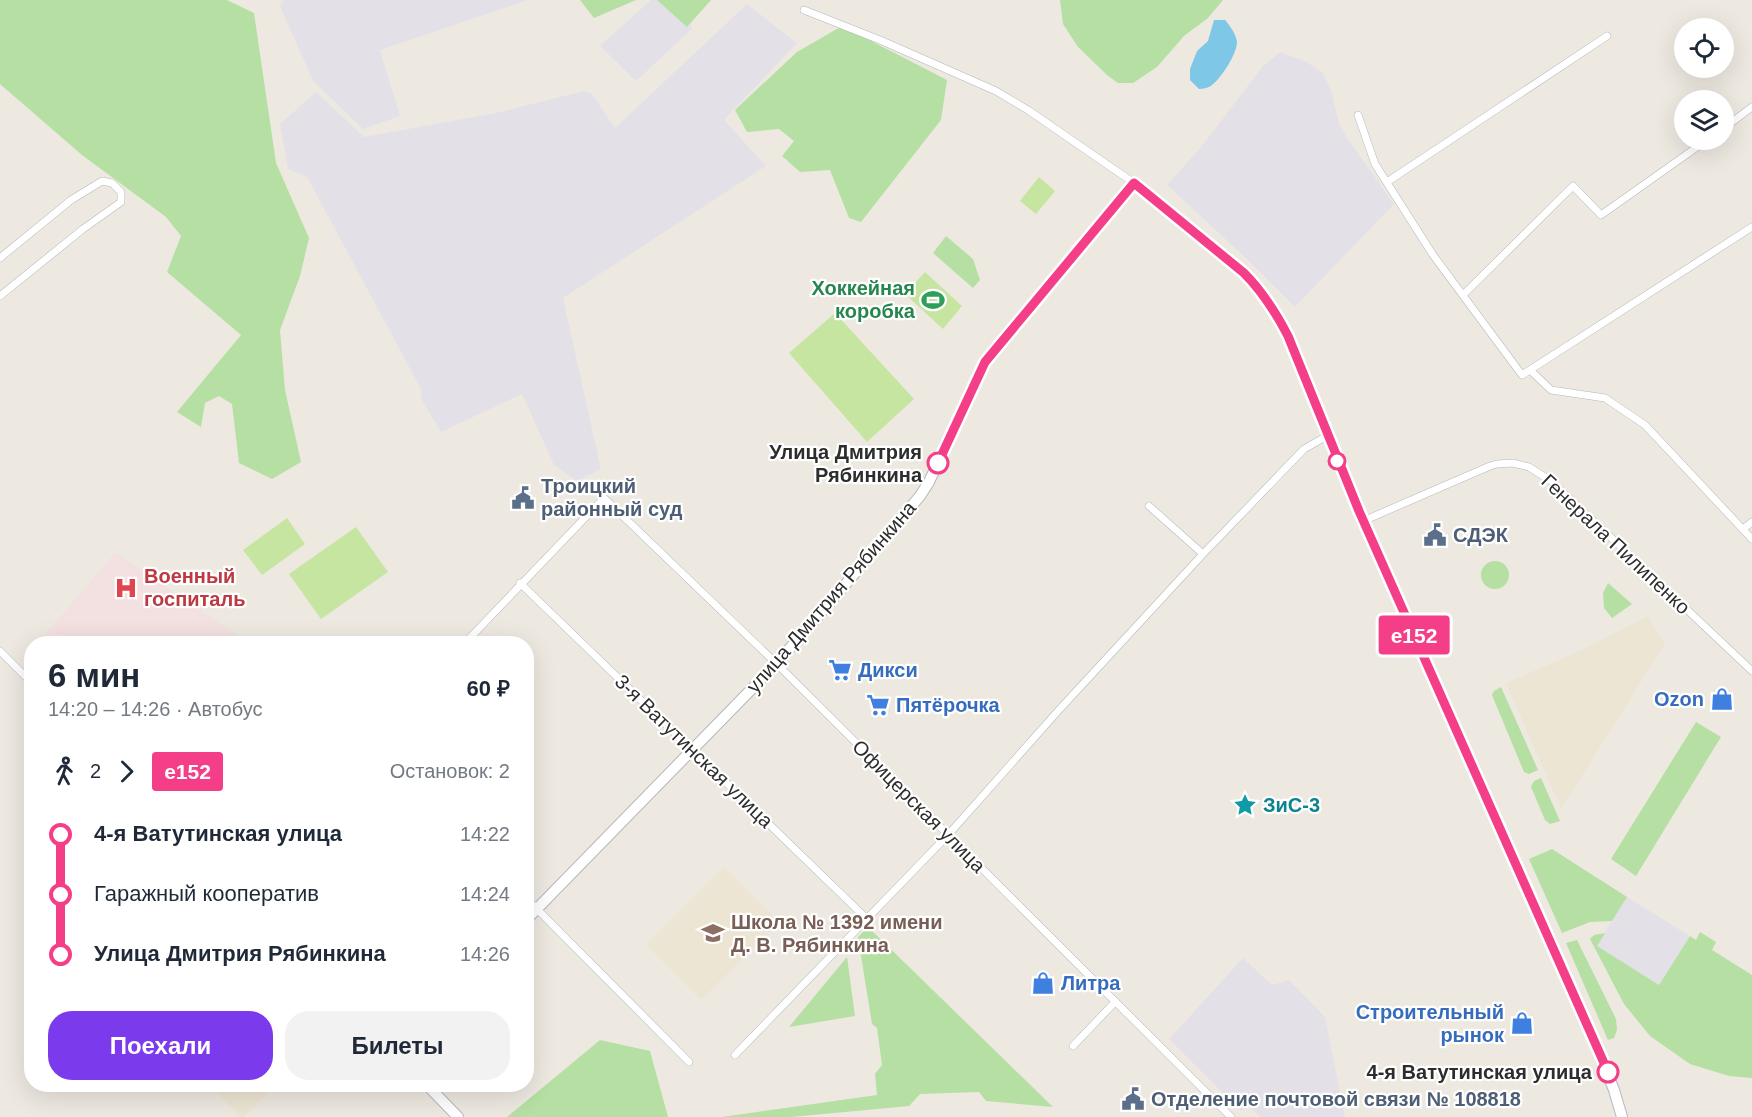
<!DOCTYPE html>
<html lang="ru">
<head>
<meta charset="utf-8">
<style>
	:root { --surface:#fff; --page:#f2f2f3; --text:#1f2937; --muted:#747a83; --accent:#7c3aed }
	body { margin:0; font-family:Arial,sans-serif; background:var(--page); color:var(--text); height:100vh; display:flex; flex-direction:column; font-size:22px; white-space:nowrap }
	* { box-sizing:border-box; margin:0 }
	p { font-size:20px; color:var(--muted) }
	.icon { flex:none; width:33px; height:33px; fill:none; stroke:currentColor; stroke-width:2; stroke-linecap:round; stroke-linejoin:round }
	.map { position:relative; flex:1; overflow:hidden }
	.sheet { position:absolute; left:24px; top:636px; width:510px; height:456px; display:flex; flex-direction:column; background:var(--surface); border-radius:24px; box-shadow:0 6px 24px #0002 }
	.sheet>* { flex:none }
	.badge { padding:0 12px; border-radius:4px; font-size:21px; line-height:39px }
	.buttons { position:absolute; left:1674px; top:18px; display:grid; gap:12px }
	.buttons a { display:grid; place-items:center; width:60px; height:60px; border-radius:50%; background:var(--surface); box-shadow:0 6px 24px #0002; font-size:30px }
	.map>.badge { position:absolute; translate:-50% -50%; box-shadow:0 0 0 3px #fff }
	.legs { display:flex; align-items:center; gap:9px; height:66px; padding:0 24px; font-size:20px }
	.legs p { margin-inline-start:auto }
	.head { display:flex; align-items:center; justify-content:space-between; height:102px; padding:0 24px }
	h1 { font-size:33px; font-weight:800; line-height:45px }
	.button { display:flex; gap:12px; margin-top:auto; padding:12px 24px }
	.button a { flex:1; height:69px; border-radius:24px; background:var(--accent); color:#fff; font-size:24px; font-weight:800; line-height:69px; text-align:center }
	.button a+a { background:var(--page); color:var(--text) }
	ul { padding:0 24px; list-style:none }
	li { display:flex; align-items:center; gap:21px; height:60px; font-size:22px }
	li i { display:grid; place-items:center; width:9px; height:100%; margin:0 8px; background:currentColor }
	li i::after { content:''; width:15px; height:15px; margin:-8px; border:4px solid; border-radius:50%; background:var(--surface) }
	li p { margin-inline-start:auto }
	li:first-child i { background:linear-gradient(#0000 50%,currentColor 0) }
	li:last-child i { background:linear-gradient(currentColor 50%,#0000 0) }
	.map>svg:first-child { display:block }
	.industrial { fill:#e3e1e7 }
	.education { fill:#ede5d3 }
	.medical { fill:#f3e0e0 }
	.green { fill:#b5dfa3 }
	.pitch { fill:#c5e5a0 }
	.water { fill:#7ec7e6 }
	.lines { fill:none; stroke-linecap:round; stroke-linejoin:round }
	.street-casing { stroke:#b5b7bf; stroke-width:8 }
	.secondary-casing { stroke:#b5b7bf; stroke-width:12 }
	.street { stroke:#fff; stroke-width:7 }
	.secondary { stroke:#fff; stroke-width:10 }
	.line-1-casing { stroke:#fff; stroke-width:14 }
	.line-1 { stroke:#f43e88; stroke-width:9 }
	.stop-1-dot { fill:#fff; stroke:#f43e88; stroke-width:3 }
	.labels { text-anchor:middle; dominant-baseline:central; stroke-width:4.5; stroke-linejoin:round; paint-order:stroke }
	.leisure-label { font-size:20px; font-weight:bold; fill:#27864d; stroke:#fff; text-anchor:end }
	.stop-label { font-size:20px; font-weight:bold; fill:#2d2d2d; stroke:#fff; text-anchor:end }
	.service-label { font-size:20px; font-weight:bold; fill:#4e5e75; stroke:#fff; text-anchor:start }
	.street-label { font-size:20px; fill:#2d2d2d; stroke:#fff }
	.health-label { font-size:20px; font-weight:bold; fill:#be3a42; stroke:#fff; text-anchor:start }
	.shop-label { font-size:20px; font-weight:bold; fill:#366cbe; stroke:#fff; text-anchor:start }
	.culture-label { font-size:20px; font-weight:bold; fill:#0d838f; stroke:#fff; text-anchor:start }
	.education-label { font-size:20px; font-weight:bold; fill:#785e54; stroke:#fff; text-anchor:start }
</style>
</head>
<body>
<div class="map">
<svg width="1752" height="1117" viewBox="0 0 1752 1117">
	<rect width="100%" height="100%" fill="#ede9e1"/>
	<path class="industrial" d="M284,0H526V1L380,50L400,116L363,129L313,81L280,6Z
		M651,0H666L693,28L636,81L600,46Z
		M747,4L797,43L724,120L766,166L563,298L601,469L577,481L554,465L522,394L441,432L421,399L422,391L307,177L288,169L280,124L316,92L364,137L496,113L584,91L592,94L615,128Z
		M1280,52L1305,61L1323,73L1331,91L1339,124L1347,138L1394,204L1295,307L1248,260L1167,185L1202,146L1263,66Z
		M1627,897L1690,936L1659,985L1596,946Z
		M1243,958L1272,985L1289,980L1325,1017L1345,1117H1261L1249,1107L1241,1111L1169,1039Z"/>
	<path class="education" d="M1648,616L1665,644L1561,809L1506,683L1586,648Z
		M724,867L779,922L701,1000L646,945Z
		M209,1085H276L244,1117H241Z"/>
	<path class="medical" d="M115,553L126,560L249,643H38Z"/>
	<path class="green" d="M0,0H227L254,13L276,163L309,238L300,276L280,330L285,390L301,462L272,479L239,463L232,404L219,396L205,403L201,427L177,412L241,335L167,272L181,236L166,217L82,155L0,84Z
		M580,0H636L594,18Z
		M657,0H711L687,27Z
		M1060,0H1223L1208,18L1184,36L1157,67L1133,83H1118L1107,75L1078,47L1063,24Z
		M842,26L947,80L941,120L861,222L849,218L830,170L800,172L782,156L794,141L779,129L747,132L735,110L797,52Z
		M946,236L973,259L980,280L973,288L933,253Z
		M1481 575a14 14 0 1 1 28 0a14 14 0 1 1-28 0Z
		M1608,583L1632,604L1612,618L1604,608L1603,593Z
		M1501,687L1538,770L1529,774L1524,772L1492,695L1494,691Z
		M1696,722L1721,737L1636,876L1611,859Z
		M1541,778L1560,821L1550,824L1545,820L1531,787L1534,781Z
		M1552,849L1627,897L1612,921L1590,922L1562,933L1529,859Z
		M868,927L1053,1107L986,1101L979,1092L920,1094L909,1106L791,1117H722L877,1095L875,1074L882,1065L877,1028L872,1024L858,937Z
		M1700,932L1716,942L1712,950L1752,975V1078L1729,1076L1690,1064L1650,1036L1624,1004L1590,939L1594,935L1605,933L1597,946L1659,985L1690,936L1696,940Z
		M1577,940L1616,1019L1617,1030L1614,1038L1608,1040L1566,943Z
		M847,957L855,1016L789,1027Z
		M600,1040L650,1051L668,1117H507Z"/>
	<path class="pitch" d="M1039,177L1055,191L1036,214L1020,201Z
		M925,272L962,306L943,329L905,294Z
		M835,313L914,399L867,442L789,353Z
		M287,518L305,544L262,575L243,550Z
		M356,527L388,572L321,619L289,574Z"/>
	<path class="water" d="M1214,20H1225C1230,26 1236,34 1237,42C1237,54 1220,81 1209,87C1207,88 1201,89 1199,89L1190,80V69L1197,51L1208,41Z"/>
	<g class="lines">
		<g class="street-casing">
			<path id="street" d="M804,10L880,40L996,91L1028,110L1134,183
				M1358,115L1375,164L1433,255L1522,375L1752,227
				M1724,128L1752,107
				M1387,182L1607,36
				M0,258L71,200L102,181L112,183L121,192V202L83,229L0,296
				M1463,295L1573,186L1601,215L1707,140
				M1530,370L1551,390L1605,398L1645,425L1752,539
				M1149,506L1203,554
				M1363,521L1490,466L1497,464L1513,463L1529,467L1551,481L1752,671
				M1743,529L1752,522
				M520,583L867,919
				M464,644L604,498L781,668L1231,1117
				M0,651L32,683
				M526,898L689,1062
				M1073,1046L1115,1002
				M735,1055L948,835L1058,711L1203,554L1304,449L1327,436"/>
		</g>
		<g class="secondary-casing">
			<path id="secondary" d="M526,920L776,664L828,605L920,496L929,482L985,361L1134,183L1244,273C1263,292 1276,313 1288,336L1359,511L1597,1047L1614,1090L1622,1117
				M426,1084L458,1117"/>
		</g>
		<use href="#street" class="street"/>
		<use href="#secondary" class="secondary"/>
	</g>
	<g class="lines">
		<g class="line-1-casing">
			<path id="line-1" d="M938,463L985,362L1134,183L1244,273C1263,292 1276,313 1288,336L1359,511L1608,1072"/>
		</g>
		<use href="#line-1" class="line-1"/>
	</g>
	<defs>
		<g id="stadium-bare" transform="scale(1.8)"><path d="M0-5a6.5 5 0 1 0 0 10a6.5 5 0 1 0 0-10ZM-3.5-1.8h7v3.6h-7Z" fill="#2e9e5b" stroke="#fff" stroke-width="2.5" paint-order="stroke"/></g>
		<g id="civic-bare" transform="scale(1.8)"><path d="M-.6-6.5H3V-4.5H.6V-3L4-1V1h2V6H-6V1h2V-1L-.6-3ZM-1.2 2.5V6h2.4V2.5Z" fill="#5c6f8a" stroke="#fff" stroke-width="2.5" paint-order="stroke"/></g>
		<g id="hospital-bare" transform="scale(1.8)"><path d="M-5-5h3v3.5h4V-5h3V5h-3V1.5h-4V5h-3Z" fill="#e0444e" stroke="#fff" stroke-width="2.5" paint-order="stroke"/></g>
		<g id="supermarket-bare" transform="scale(1.8)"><path d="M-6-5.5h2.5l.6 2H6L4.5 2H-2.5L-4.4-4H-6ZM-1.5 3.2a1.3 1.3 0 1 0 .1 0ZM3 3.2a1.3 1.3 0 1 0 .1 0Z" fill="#3f7fe0" stroke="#fff" stroke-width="2.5" paint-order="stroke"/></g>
		<g id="shop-bare" transform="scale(1.8)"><path d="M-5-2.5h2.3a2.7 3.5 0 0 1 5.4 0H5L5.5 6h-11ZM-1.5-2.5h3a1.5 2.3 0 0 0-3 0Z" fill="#3f7fe0" stroke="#fff" stroke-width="2.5" paint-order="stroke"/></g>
		<g id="sight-bare" transform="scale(1.8)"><path d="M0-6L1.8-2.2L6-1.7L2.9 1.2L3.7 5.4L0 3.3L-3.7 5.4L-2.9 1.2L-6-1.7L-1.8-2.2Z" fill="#0f9aa8" stroke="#fff" stroke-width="2.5" paint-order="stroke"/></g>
		<g id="school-bare" transform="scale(1.8)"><path d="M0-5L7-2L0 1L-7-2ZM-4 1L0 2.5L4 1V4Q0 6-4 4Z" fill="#8d6e63" stroke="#fff" stroke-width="2.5" paint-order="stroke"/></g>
	</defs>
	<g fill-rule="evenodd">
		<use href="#stadium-bare" x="933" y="300"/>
		<use href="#civic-bare" x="523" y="498"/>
		<use href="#civic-bare" x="1435" y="535"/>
		<use href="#hospital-bare" x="126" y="588"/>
		<use href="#supermarket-bare" x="840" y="670"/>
		<use href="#shop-bare" x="1722" y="699"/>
		<use href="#supermarket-bare" x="878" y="705"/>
		<use href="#sight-bare" x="1245" y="805"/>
		<use href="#school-bare" x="713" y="933"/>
		<use href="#shop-bare" x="1043" y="983"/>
		<use href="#shop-bare" x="1522" y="1023"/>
		<use href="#civic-bare" x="1133" y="1099"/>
	</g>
	<g class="stop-1-dot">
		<circle cx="1337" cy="461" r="8"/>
		<circle cx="938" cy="463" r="10"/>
		<circle cx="1608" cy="1072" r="10"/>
	</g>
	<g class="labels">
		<g class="leisure-label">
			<text x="915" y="288">Хоккейная<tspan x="915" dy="23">коробка</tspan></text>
		</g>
		<g class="stop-label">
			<text x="922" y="452">Улица Дмитрия<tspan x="922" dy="23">Рябинкина</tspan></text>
			<text x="1592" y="1072">4-я Ватутинская улица</text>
		</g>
		<g class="service-label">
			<text x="541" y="486">Троицкий<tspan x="541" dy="23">районный суд</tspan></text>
			<text x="1453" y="535">СДЭК</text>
			<text x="1151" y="1099">Отделение почтовой связи № 108818</text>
		</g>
		<g class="street-label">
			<text transform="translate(1616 544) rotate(43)">Генерала Пилипенко</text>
			<text transform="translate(831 597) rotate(-49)">улица Дмитрия Рябинкина</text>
			<text transform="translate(694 751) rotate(44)">3-я Ватутинская улица</text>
			<text transform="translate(919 806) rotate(45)">Офицерская улица</text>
		</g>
		<g class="health-label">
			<text x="144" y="576">Военный<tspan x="144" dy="23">госпиталь</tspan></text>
		</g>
		<g class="shop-label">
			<text x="858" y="670">Дикси</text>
			<text x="1704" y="699" text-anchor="end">Ozon</text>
			<text x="896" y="705">Пятёрочка</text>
			<text x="1061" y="983">Литра</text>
			<text x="1504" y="1012" text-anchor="end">Строительный<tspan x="1504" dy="23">рынок</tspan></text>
		</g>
		<g class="culture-label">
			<text x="1263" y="805">ЗиС-3</text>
		</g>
		<g class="education-label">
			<text x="731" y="922">Школа № 1392 имени<tspan x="731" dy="23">Д. В. Рябинкина</tspan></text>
		</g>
	</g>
</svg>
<div class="buttons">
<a><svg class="icon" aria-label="locate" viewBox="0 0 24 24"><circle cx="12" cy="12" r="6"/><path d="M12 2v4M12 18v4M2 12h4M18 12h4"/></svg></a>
<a><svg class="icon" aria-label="layers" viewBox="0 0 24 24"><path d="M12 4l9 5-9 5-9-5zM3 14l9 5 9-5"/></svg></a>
</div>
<b class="badge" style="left:1414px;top:635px;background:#f43e88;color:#fff">е152</b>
<section class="sheet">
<div class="head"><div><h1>6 мин</h1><p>14:20 – 14:26 · Автобус</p></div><b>60 ₽</b></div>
<div class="legs"><svg class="icon" aria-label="walk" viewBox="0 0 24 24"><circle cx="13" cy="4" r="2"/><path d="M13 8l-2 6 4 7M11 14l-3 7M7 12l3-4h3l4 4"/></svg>2<svg class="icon" aria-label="forward" viewBox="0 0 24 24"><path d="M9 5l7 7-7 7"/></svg><b class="badge" style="background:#f43e88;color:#fff">е152</b><p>Остановок: 2</p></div>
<ul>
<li><i style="color:#f43e88"></i><b>4-я Ватутинская улица</b><p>14:22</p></li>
<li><i style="color:#f43e88"></i><span>Гаражный кооператив</span><p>14:24</p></li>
<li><i style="color:#f43e88"></i><b>Улица Дмитрия Рябинкина</b><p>14:26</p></li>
</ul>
<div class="button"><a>Поехали</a><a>Билеты</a></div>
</section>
</div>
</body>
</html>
